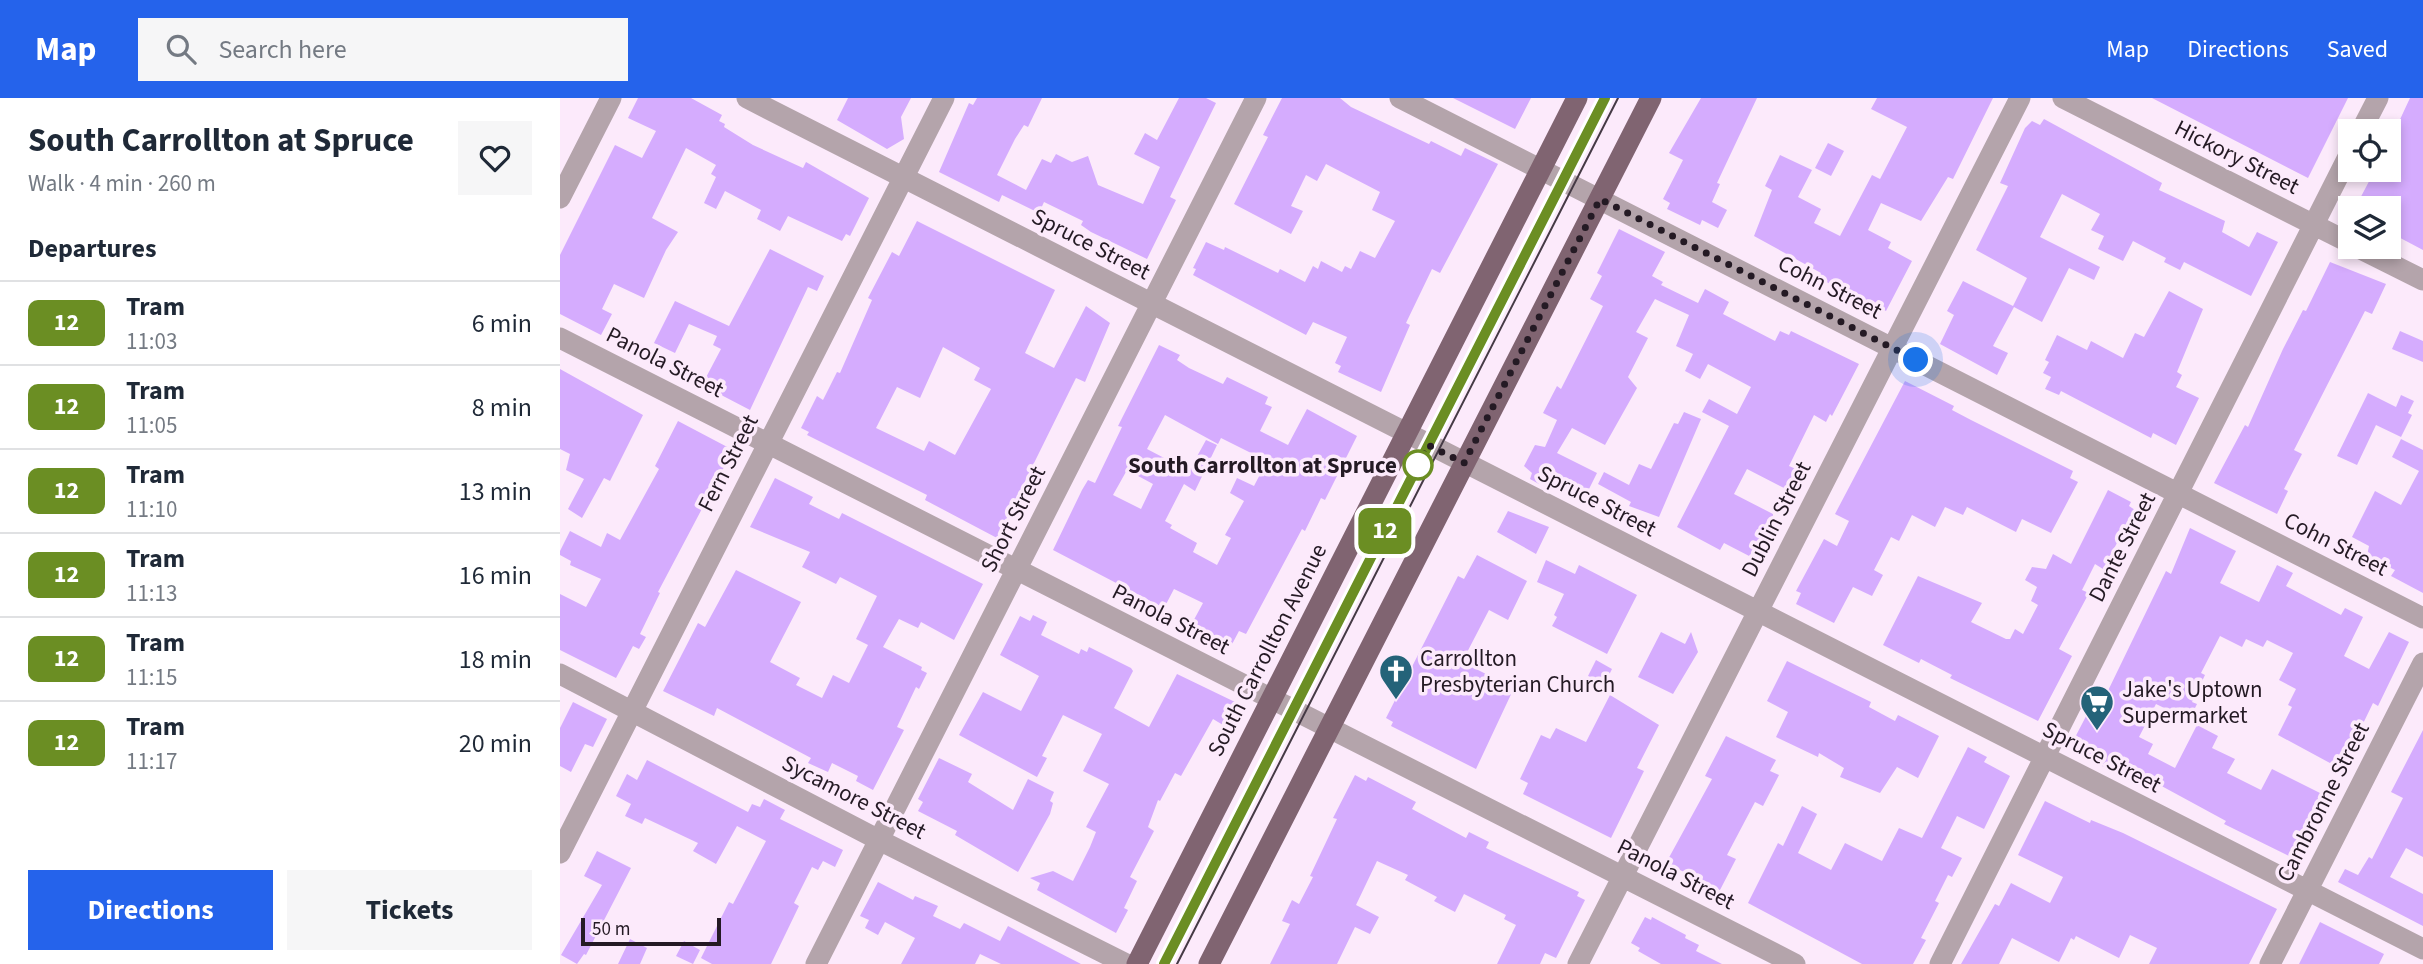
<!DOCTYPE html>
<html lang="en">
<head>
<meta charset="utf-8">
<style>
	:root { --surface:#fff; --page:#f6f6f7; --text:#1f2937; --muted:#747a83; --line:#e0e1e3; --accent:#2563eb }
	body { margin:0; font-family:"Source Sans 3",sans-serif; background:var(--page); color:var(--text); height:100vh; display:flex; flex-direction:column; font-size:26px; white-space:nowrap }
	* { box-sizing:border-box; margin:0 }
	p { font-size:23px; color:var(--muted) }
	.icon { flex:none; width:38px; height:38px; fill:none; stroke:currentColor; stroke-width:2; stroke-linecap:round; stroke-linejoin:round }
	.map { position:relative; flex:1; overflow:hidden }
	.side { display:flex; flex-direction:column; background:var(--surface); width:560px }
	.side>* { flex:none }
	.badge { padding:0 14px; border-radius:10px; font-size:24px; line-height:46px }
	.buttons { position:absolute; left:1778px; top:21px; display:grid; gap:14px }
	.buttons a { display:grid; place-items:center; width:63px; height:63px; border-radius:0px; background:var(--surface); box-shadow:0 4px 10px #0003; font-size:35px }
	.scale { position:absolute; left:21px; bottom:18px; width:140px; box-sizing:border-box; padding-left:7px; border:4px solid #241a24; border-top:0; font-size:19px; line-height:24px; white-space:nowrap; color:#241a24; -webkit-text-stroke:5px #fceafb; paint-order:stroke }
	.you { position:absolute; width:35px; height:35px; margin:-18px; border:5px solid #fff; border-radius:50%; background:#1a73e8; box-shadow:0 0 0 10px #1a73e833 }
	.map>.badge { position:absolute; translate:-50% -50%; box-shadow:0 0 0 4px #fff }
	h2 { padding:0 28px; font-size:26px; line-height:63px }
	.round { display:grid; place-items:center; flex:none; width:74px; height:74px; border-radius:0px; background:var(--page) }
	.headline { display:flex; align-items:center; justify-content:space-between; height:119px; padding:0 28px }
	h1 { font-size:33px; font-weight:700; line-height:52px }
	.action { display:flex; gap:14px; margin-top:auto; padding:14px 28px }
	.action a { flex:1; height:80px; border-radius:0px; background:var(--accent); color:#fff; font-size:28px; font-weight:700; line-height:80px; text-align:center }
	.action a+a { background:var(--page); color:var(--text) }
	ul { padding:0; list-style:none }
	li { display:flex; align-items:center; gap:21px; height:84px; padding:0 28px; border-top:2px solid var(--line) }
	li div { flex:1 }
	li b { display:block; font-size:26px }
	li em { font-style:normal }
	li .badge { min-width:77px; font-weight:700; text-align:center }
	header { display:flex; align-items:center; gap:42px; box-sizing:border-box; height:98px; padding:0 35px; background:var(--accent); color:#fff }
	header strong { font-size:33px }
	nav { display:flex; gap:38px; margin-inline-start:auto; font-size:24px }
	.search { width:490px; height:63px; background:var(--page); display:flex; align-items:center; gap:18px; box-sizing:border-box; padding:0 24px; border-radius:0px; color:var(--muted); font-size:26px }
	main { display:flex; flex:1; min-height:0 }
	.map>svg:first-child { display:block }
	.building { fill:#d5acfe; fill-rule:evenodd }
	.lines { fill:none; stroke-linecap:round; stroke-linejoin:round }
	.minor { stroke:#b4a4ab; stroke-width:21 }
	.major { stroke:#806471; stroke-width:21 }
	.tram { stroke:#453a45; stroke-width:2 }
	.line-casing { stroke:#fff; stroke-width:16 }
	.line { stroke:#6b8e23; stroke-width:10 }
	.walk { stroke:#241a24; stroke-width:7; stroke-dasharray:0 12.6 }
	.stop-dot { fill:#fff; stroke:#6b8e23; stroke-width:3.5 }
	.labels { text-anchor:middle; dominant-baseline:central; stroke-width:7; stroke-linejoin:round; paint-order:stroke }
	.street-label { font-size:23px; fill:#241a24; stroke:#fceafb }
	.stop-label { font-size:23px; font-weight:bold; fill:#241a24; stroke:#fceafb; text-anchor:end }
	.poi-label { font-size:23px; fill:#241a24; stroke:#fceafb; text-anchor:start }
</style>
</head>
<body>
<header>
<strong>Map</strong>
<div class="search"><svg class="icon" aria-label="search" viewBox="0 0 24 24"><circle cx="10" cy="10" r="6"/><path d="M15 15l6 6"/></svg>Search here</div>
<nav><a>Map</a><a>Directions</a><a>Saved</a></nav>
</header>
<main>
<section class="side">
<div class="headline"><div><h1>South Carrollton at Spruce</h1><p>Walk · 4 min · 260 m</p></div><a class="round"><svg class="icon" aria-label="heart" viewBox="0 0 24 24"><path d="M12 20l-8-8c-3-5 5-10 8-4 3-6 11-1 8 4z"/></svg></a></div>
<h2>Departures</h2>
<ul>
<li><span class="badge" style="background:#6b8e23;color:#fff">12</span><div><b>Tram</b><p>11:03</p></div><em>6 min</em></li>
<li><span class="badge" style="background:#6b8e23;color:#fff">12</span><div><b>Tram</b><p>11:05</p></div><em>8 min</em></li>
<li><span class="badge" style="background:#6b8e23;color:#fff">12</span><div><b>Tram</b><p>11:10</p></div><em>13 min</em></li>
<li><span class="badge" style="background:#6b8e23;color:#fff">12</span><div><b>Tram</b><p>11:13</p></div><em>16 min</em></li>
<li><span class="badge" style="background:#6b8e23;color:#fff">12</span><div><b>Tram</b><p>11:15</p></div><em>18 min</em></li>
<li><span class="badge" style="background:#6b8e23;color:#fff">12</span><div><b>Tram</b><p>11:17</p></div><em>20 min</em></li>
</ul>
<div class="action"><a>Directions</a><a>Tickets</a></div>
</section>
<div class="map">
<svg width="1863" height="866" viewBox="0 0 1863 866">
	<rect width="100%" height="100%" fill="#fceafb"/>
	<path class="building" d="M78,0H131L162,17L159,23L165,26L164,29L193,47L243,70L246,64L309,100L290,138L286,136L282,143L228,118L220,133L197,121L201,112L165,93L156,111L144,105L156,79L151,76L156,67L126,50L92,120L118,134L106,152L84,200L54,186L42,211L52,216L41,237L0,216V157L55,47L82,60L96,33L68,20Z
		M288,0H351L341,19L344,41L327,51L277,22Z
		M417,0H482L468,29L464,27L455,41L437,77L466,92L482,61L491,65L496,56L512,64L528,58L538,87L583,106L600,69L574,56L585,35L597,42L619,0H646L656,5L610,99L616,102L587,161L531,134L521,127L523,123L484,104L479,115L442,97L439,104L379,74L409,5L413,7Z
		M722,0H780L791,9L869,46L871,43L901,58L905,50L938,66L880,175L872,171L846,225L850,227L821,294L778,274L781,268L775,265L787,239L753,224L746,237L633,177L636,171L633,170L646,144L664,152L665,149L718,175L720,171L745,184L753,168L758,171L761,163L782,174L785,168L791,171L800,153L815,160L835,123L812,112L820,94L766,66L757,83L746,77L731,108L743,113L731,136L674,106L708,39L703,37Z
		M893,0H971L955,31Z
		M1141,0H1197L1157,85L1160,86L1152,104L1167,112L1158,130L1142,122L1140,127L1107,111L1110,105L1103,101L1123,62L1109,55Z
		M1317,0H1433L1393,81L1388,79L1361,123L1321,105L1308,132L1331,144L1328,150L1352,163L1326,213L1258,180L1261,175L1194,138L1212,92L1205,88L1220,57L1252,72L1238,99L1261,111L1254,125L1280,138L1312,77L1320,81L1347,29L1311,11Z
		M1592,0H1788L1748,80Z
		M1850,0H1863V152L1829,134V110H1795L1815,72H1829V45Z
		M1484,21L1602,85L1599,92L1665,123L1662,134L1689,149L1697,134L1718,144L1691,198L1624,164L1620,172L1604,164L1606,160L1573,143L1563,163L1538,151L1544,138L1531,132L1540,116L1502,96L1480,139L1540,169L1534,182L1509,170L1482,224L1454,209L1433,248L1448,255L1437,277L1380,246L1394,217L1387,213L1403,183L1453,208L1467,180L1416,152L1448,88L1440,85L1465,30L1472,23L1480,27Z
		M1268,45L1284,53L1271,78L1255,70Z
		M357,123L495,192L465,255L494,270L526,208L550,225L525,284L516,280L437,440L365,402L367,397L247,337L249,334L241,330L257,298L263,302L277,274L280,275L312,202L308,200L332,154L339,158ZM383,249L420,270L414,282L431,291L395,357L369,343L364,353L316,330L337,289L360,300Z
		M1059,131L1105,154L1092,178L1103,184L1101,187L1138,205L1145,191L1169,204L1163,216L1215,243L1220,233L1229,237L1231,233L1299,266L1272,318L1270,316L1266,324L1254,317L1229,368L1236,371L1226,391L1187,371L1174,396L1213,416V422L1193,460L1164,445L1160,452L1117,429L1169,328L1142,314L1149,301L1177,316L1191,289L1148,266L1140,281L1125,273L1133,256L1116,248L1129,217L1095,201L1076,234L1088,240L1068,279L1077,290L1045,347L1012,330L997,355L1037,375L1025,399L982,380L979,386L970,381L972,375L964,368L975,347L985,349L997,322L983,315L997,288L1001,291L1043,208L1030,201L1042,178L1037,175Z
		M210,151L264,178L257,193L248,189L190,312L142,287L161,251L153,247L157,238L129,226L115,255L94,245L115,203L169,228Z
		M1770,164L1826,186L1812,216L1805,213L1734,352L1742,356L1724,391L1728,393L1717,416L1654,385L1685,327L1688,329L1723,251L1743,212L1746,213Z
		M1609,193L1643,211L1617,274L1622,277L1616,289L1639,300L1616,347L1593,335L1591,340L1501,293L1499,297L1485,291L1491,279L1483,275L1489,264L1485,262L1497,237L1527,252L1531,243L1563,260L1575,235L1584,239Z
		M1840,233L1863,243V264L1832,251Z
		M599,247L620,257L617,262L629,270L663,286L667,279L708,299L705,306L712,309L700,333L728,347L747,311L797,338L765,402L761,400L745,433L742,431L686,536L679,533L670,550L630,529L643,505L614,491L604,510L493,452L522,392L528,382L535,385L562,329L558,328ZM605,317L658,346L661,340L707,363L694,388L677,380L670,395L684,403L665,437L671,440L657,467L633,454L637,445L610,430L612,427L605,423L624,386L635,393L657,347L646,342L629,373L587,351ZM567,372L593,386L581,411L553,397Z
		M0,271L83,317L50,383L44,380L22,420L8,411L24,381L6,372L10,356L0,351Z
		M1345,283L1394,308L1392,312L1411,322L1513,373L1510,380L1518,384L1491,435L1462,421L1456,434L1407,409L1403,417L1385,409L1375,429L1352,417L1339,443L1331,439L1314,472L1323,477L1312,498L1293,489L1274,525L1236,506L1241,495L1236,493L1264,441L1277,448L1289,423L1275,416Z
		M1808,295L1836,309L1841,297L1854,303L1848,315L1852,317L1841,339L1816,327L1797,367L1777,358Z
		M1124,314L1141,321L1099,419L1069,408L1071,404L1038,386L1044,374L1069,387L1079,366L1091,371L1114,325L1118,326Z
		M118,323L173,352L98,494L100,495L80,536L86,539L79,551L73,548L56,580L0,552V496L26,509L41,481L10,467L11,463L0,457V453L10,433L41,449L47,435L60,442L99,371L95,368Z
		M1841,341L1863,352V495L1831,478L1835,472L1807,458L1809,448L1792,439L1815,393L1841,407L1859,373L1832,359Z
		M215,380L253,399L249,406L279,421L282,415L423,486L394,542L361,524L358,530L339,521L323,549L362,569L361,572L367,575L359,591L356,589L337,629L344,632L313,692L296,683L298,678L272,665L268,674L248,665L251,660L157,610L154,618L103,593L138,525L145,529L176,472L241,504L210,564L240,580L236,587L262,600L273,577L289,585L308,547L296,541L317,498L280,479L276,486L242,469L250,454L190,429Z
		M1548,392L1571,404L1569,408L1575,412L1560,447L1557,445L1543,471L1535,466L1522,492L1529,495L1499,551L1512,558L1478,623L1390,580L1392,577L1361,561L1359,565L1323,547L1358,478L1422,505L1411,524L1446,541H1450L1455,531L1463,536L1478,507L1471,503L1477,489L1465,482L1472,469L1486,471L1493,456L1511,466Z
		M948,413L989,429L976,456L937,434Z
		M1630,430L1676,453L1660,485L1699,504L1717,467L1733,475L1726,488L1781,517L1785,510L1803,519L1784,558L1809,571L1829,534L1849,544L1818,608L1813,605L1781,671L1718,637L1732,609L1728,607L1736,591L1719,582L1733,555L1707,542L1703,549L1686,541L1682,549L1660,538L1641,575L1645,577L1632,604L1637,606L1629,622L1596,606L1579,639L1593,646L1588,656L1615,670L1637,627L1658,638L1652,650L1675,661L1667,675L1701,692L1712,671L1762,696L1731,759L1664,726L1666,723L1585,679L1581,688L1509,651L1536,599L1543,603L1606,473L1611,476Z
		M917,457L967,483L948,522L929,512L902,564L954,590L916,671L831,628L833,624L826,620L898,478L904,481Z
		M986,462L1015,476L1019,467L1077,497L1047,556L992,528L997,519L994,517L1004,496L977,484Z
		M473,517L487,524L481,537L519,556L521,551L527,554L529,549L571,570L573,573L554,610L589,629L617,576L675,604L663,627L653,621L621,678L615,675L600,703L598,702L588,729L594,733L570,779L577,783L564,810L568,812L556,835L477,792L480,785L470,780L493,773L513,783L530,749L536,734L526,729L549,686L523,673L542,636L503,617L482,658L487,660L477,679L399,637L423,594L461,613L479,578L440,557L460,518L470,523Z
		M1101,534L1125,546L1131,534L1138,554L1113,596L1078,579Z
		M1036,562L1052,571L1044,587L1028,578Z
		M1227,563L1311,604L1309,609L1335,623L1338,617L1379,638L1358,680L1337,669L1320,695L1280,679L1284,670L1259,655L1258,659L1216,639L1228,614L1207,603Z
		M1050,597L1099,627L1077,670L1084,673L1051,740L963,696L968,685L960,681L981,637L990,641L996,630L1026,644Z
		M13,604L47,621L33,649L25,646L11,674L0,668V630Z
		M1863,632V759L1846,750L1830,779L1863,796V828L1778,784L1785,771L1798,777L1809,759L1812,761L1843,700L1831,694Z
		M1166,638L1216,662L1210,673L1219,677L1203,708L1195,704L1167,757L1176,761L1160,792L1122,778L1124,774L1106,765L1152,681L1145,678Z
		M1408,649L1427,659L1424,664L1450,678L1424,731L1397,718L1381,750L1402,760L1392,779L1388,777L1375,803L1379,805L1361,840L1366,842L1353,866H1302L1188,805L1218,745L1223,748L1242,708L1257,716L1238,755L1271,772L1285,745L1322,763L1339,730L1362,740Z
		M379,660L412,676L408,684L453,712L468,681L494,694L490,703L493,705L490,716L458,774L395,737L397,733L358,713L363,704L358,701Z
		M87,662L188,714L192,706L200,709L204,701L225,712L220,721L283,752L275,769L263,763L258,772L252,769L234,805L239,808L211,866H152L141,860L169,804L173,806L206,743L177,728L156,766L133,753L138,745L85,720L82,726L65,718L71,706L56,698L67,676L77,682Z
		M795,677L806,683L808,679L856,704L852,711L906,740L909,734L929,744L926,750L1019,794L1017,798L1025,802L996,860L985,855L980,866H937L956,827L944,821L946,817L904,796L895,814L874,803L877,799L845,782L848,777L817,763L796,807L819,819L810,836L795,829L777,866H710L730,826L722,823L732,802L739,806L753,779L750,778L777,721L773,720Z
		M1485,703L1530,725L1531,722L1563,735L1717,811L1689,866H1589L1597,850L1570,837L1559,860L1516,838L1514,842L1511,840L1499,864L1452,840L1439,866H1401L1435,806L1439,808L1451,785L1490,805L1503,779L1458,757Z
		M37,753L71,770L26,857L24,856L17,866L1,857L42,787L24,778Z
		M318,784L353,802L355,798L378,808L373,818L400,831L404,825L440,843L448,828L521,866H441L420,856L415,866H341L355,840L325,824L318,837L305,830L309,822L300,818Z
		M1085,819L1091,822L1092,819L1126,837L1125,840L1139,847L1136,853L1162,866H1101L1078,853L1080,850L1071,845Z
		M1760,824L1824,856L1819,866H1739Z
		M70,841L87,850L80,866H58Z
		M124,843L140,852L133,866L116,858Z"/>
	<g class="lines">
		<path class="minor" d="M187,0L1863,851
			M840,0L1863,520
			M1503,0L1790,145
			M1801,33L1818,0
			M0,100L51,0
			M1797,149L1863,182
			M0,240L1235,866
			M0,576L319,742L566,866
			M0,755L384,0
			M256,866L696,0
			M1018,866L1460,0
			M1380,866L1790,55
			M1710,866L1863,565"/>
		<path class="major" d="M577,866L1017,0
			M649,866L1091,0"/>
		<path class="tram" d="M604,866L1045,0
			M617,866L1058,0"/>
	</g>
	<g class="lines">
		<g class="line-casing">
			<path id="line" d="M604,866L1045,0"/>
		</g>
		<use href="#line" class="line"/>
		<path class="walk" d="M858,367L868,347L904,365L1040,101L1356,262"/>
	</g>
	<defs>
		<g id="church-pin" transform="scale(1.75)"><path d="M0 17L-7.5 6A9.5 9.5 0 1 1 7.5 6Z" fill="#246379" stroke="#fceafb"/><path d="M-1.2-6h2.4v3.5h3.3v2.4h-3.3V6h-2.4V-.1h-3.3v-2.4h3.3Z" fill="#fff"/></g>
		<g id="supermarket-pin" transform="scale(1.75)"><path d="M0 17L-7.5 6A9.5 9.5 0 1 1 7.5 6Z" fill="#246379" stroke="#fceafb"/><path d="M-6-5.5h2.5l.6 2H6L4.5 2H-2.5L-4.4-4H-6ZM-1.5 3.2a1.3 1.3 0 1 0 .1 0ZM3 3.2a1.3 1.3 0 1 0 .1 0Z" fill="#fff"/></g>
	</defs>
	<g fill-rule="evenodd">
		<use href="#church-pin" x="836" y="573"/>
		<use href="#supermarket-pin" x="1537" y="604"/>
	</g>
	<circle class="stop-dot" cx="858" cy="367" r="14"/>
	<g class="labels">
		<g class="street-label">
			<text transform="translate(1677 59) rotate(27)">Hickory Street</text>
			<text transform="translate(531 146) rotate(27)">Spruce Street</text>
			<text transform="translate(1270 189) rotate(27)">Cohn Street</text>
			<text transform="translate(105 264) rotate(27)">Panola Street</text>
			<text transform="translate(168 365) rotate(-63)">Fern Street</text>
			<text transform="translate(1037 403) rotate(27)">Spruce Street</text>
			<text transform="translate(453 421) rotate(-63)">Short Street</text>
			<text transform="translate(1216 421) rotate(-63)">Dublin Street</text>
			<text transform="translate(1776 446) rotate(27)">Cohn Street</text>
			<text transform="translate(1562 449) rotate(-63)">Dante Street</text>
			<text transform="translate(611 521) rotate(27)">Panola Street</text>
			<text transform="translate(707 552) rotate(-63)">South Carrollton Avenue</text>
			<text transform="translate(1542 659) rotate(27)">Spruce Street</text>
			<text transform="translate(294 699) rotate(27)">Sycamore Street</text>
			<text transform="translate(1763 704) rotate(-63)">Cambronne Street</text>
			<text transform="translate(1116 776) rotate(27)">Panola Street</text>
		</g>
		<g class="stop-label">
			<text x="837" y="367">South Carrollton at Spruce</text>
		</g>
		<g class="poi-label">
			<text x="860" y="560">Carrollton<tspan x="860" dy="26">Presbyterian Church</tspan></text>
			<text x="1562" y="591">Jake's Uptown<tspan x="1562" dy="26">Supermarket</tspan></text>
		</g>
	</g>
</svg>
<div class="buttons">
<a><svg class="icon" aria-label="locate" viewBox="0 0 24 24"><circle cx="12" cy="12" r="6"/><path d="M12 2v4M12 18v4M2 12h4M18 12h4"/></svg></a>
<a><svg class="icon" aria-label="layers" viewBox="0 0 24 24"><path d="M12 4l9 5-9 5-9-5zM3 14l9 5 9-5"/></svg></a>
</div>
<div class="scale">50 m</div>
<div class="you" style="left:1356px;top:262px"></div>
<b class="badge" style="left:825px;top:433px;background:#6b8e23;color:#fff">12</b>
</div>
</main>
</body>
</html>
